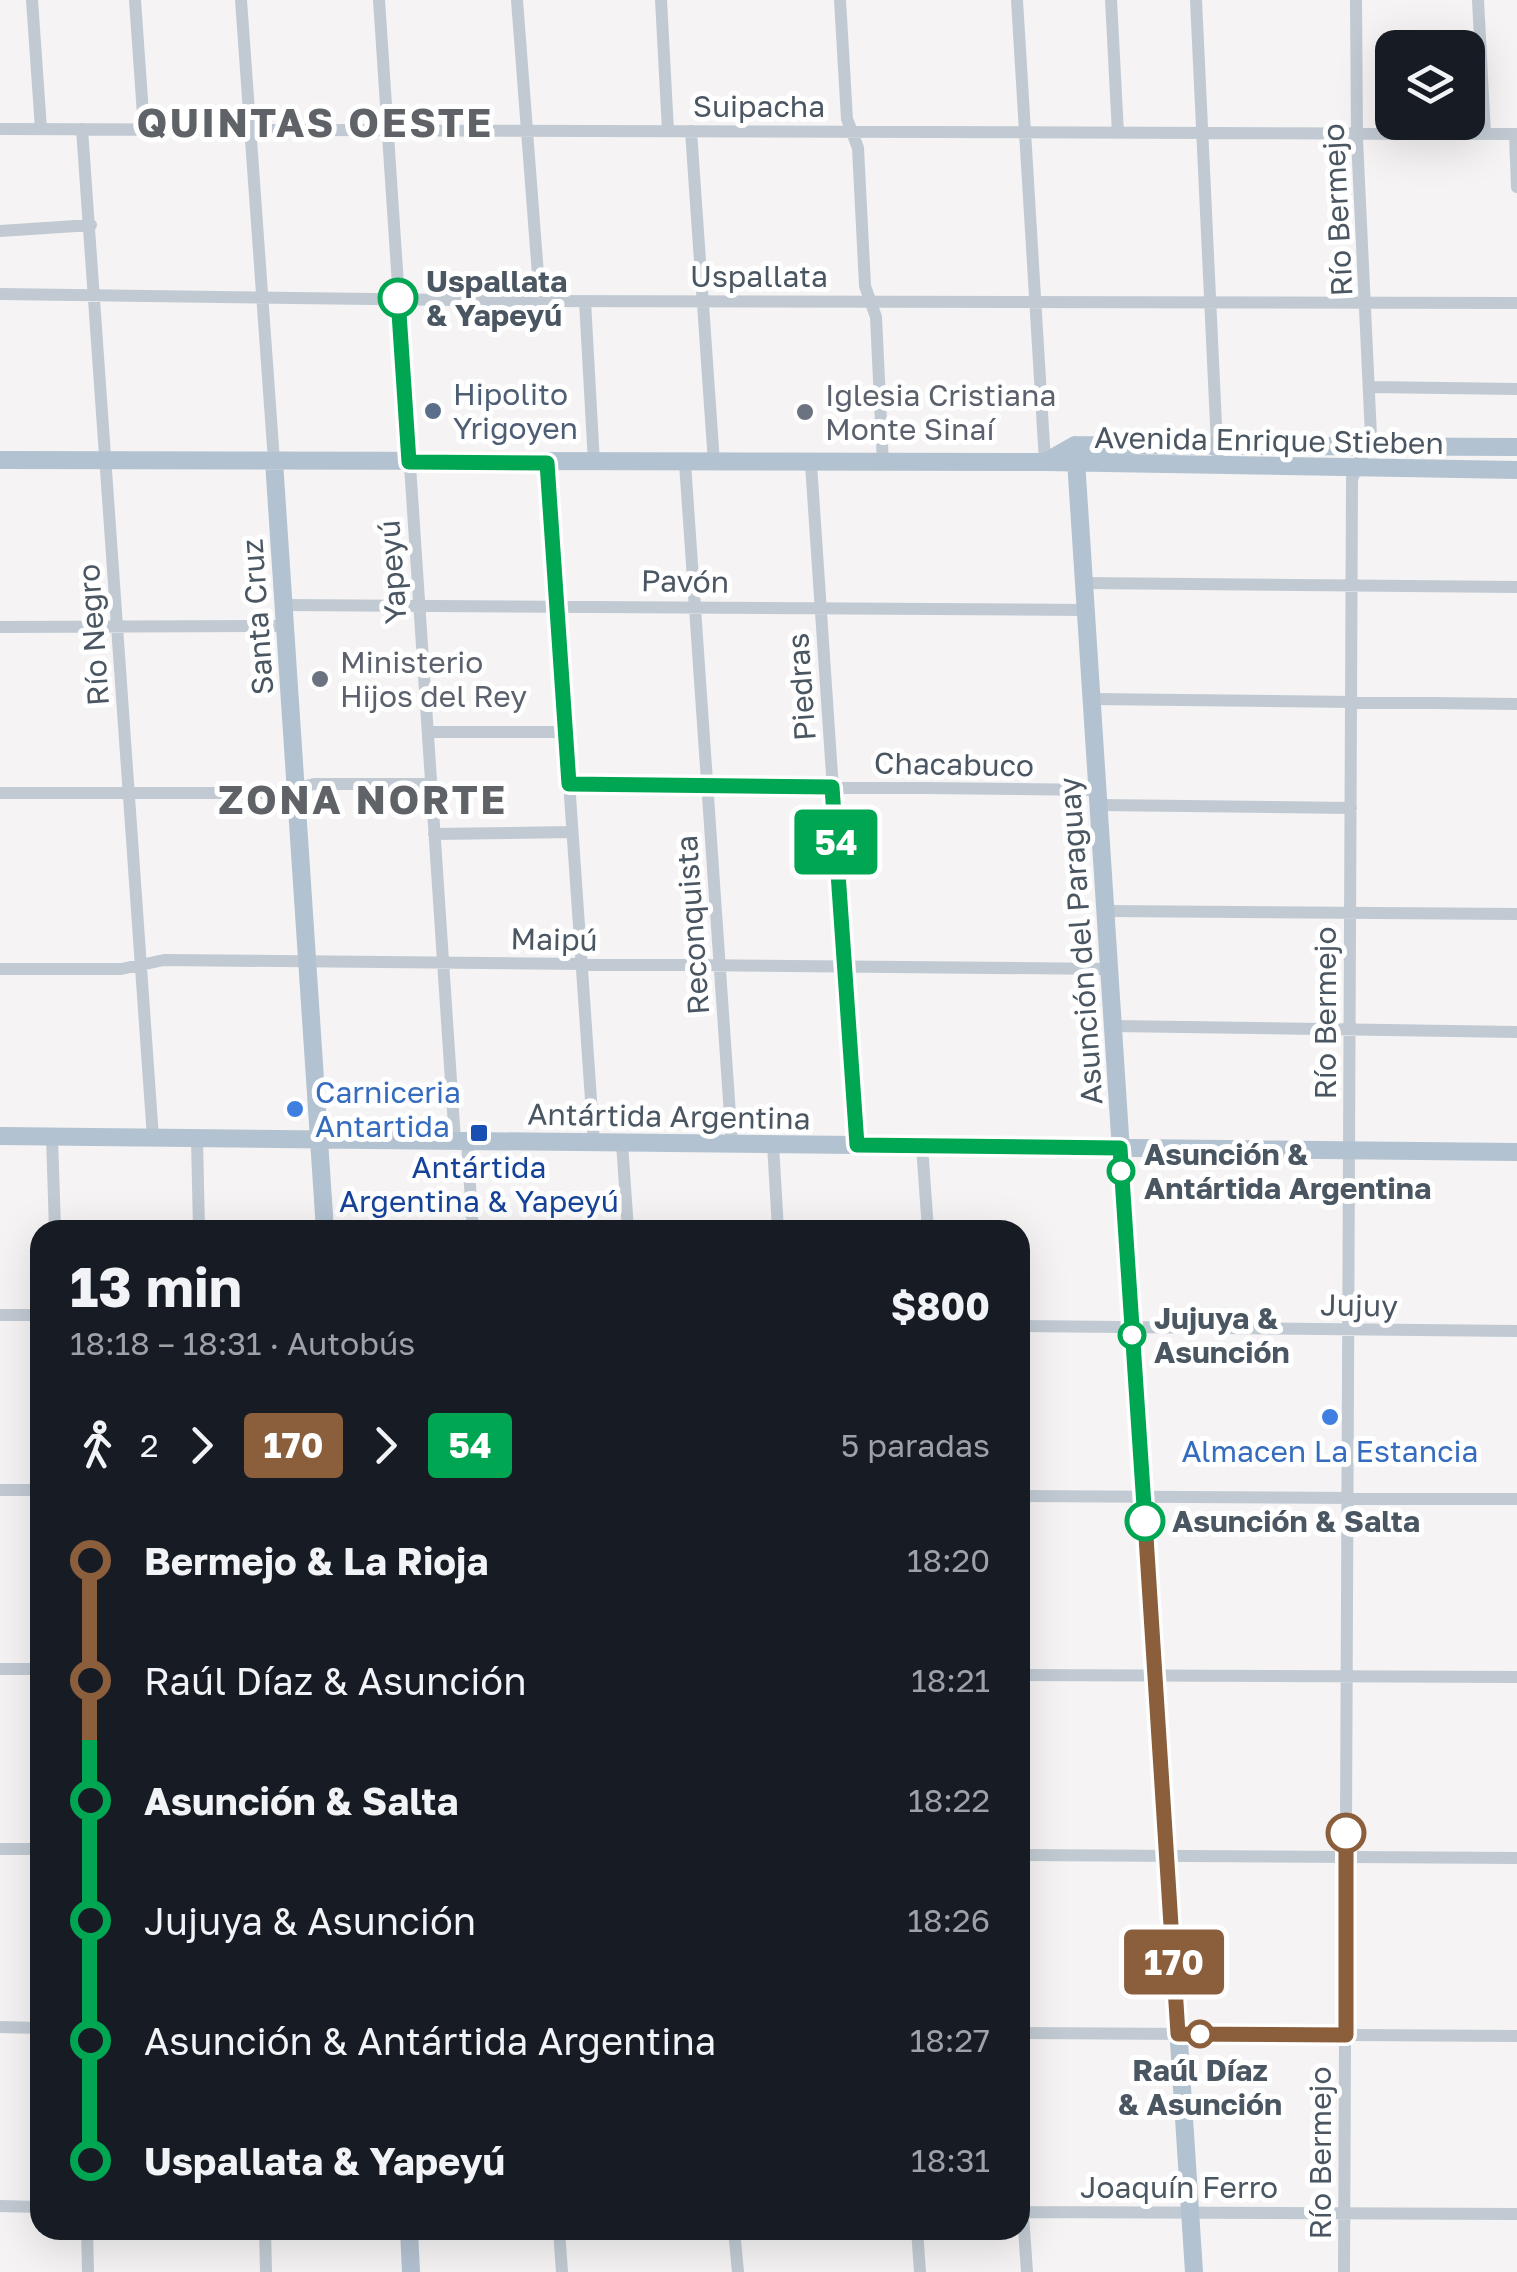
<!DOCTYPE html>
<html lang="es">
<head>
<meta charset="utf-8">
<style>
	:root { --surface:#171b24; --page:#242831; --text:#f1f3f6; --muted:#9ea1a6 }
	body { margin:0; font-family:"Golos Text",sans-serif; background:var(--page); color:var(--text); height:100vh; display:flex; flex-direction:column; font-size:38px; white-space:nowrap }
	* { box-sizing:border-box; margin:0 }
	p { font-size:32px; color:var(--muted) }
	.icon { flex:none; width:55px; height:55px; fill:none; stroke:currentColor; stroke-width:2; stroke-linecap:round; stroke-linejoin:round }
	.map { position:relative; flex:1; overflow:hidden }
	.side { position:absolute; left:30px; top:1220px; width:1000px; height:1020px; display:flex; flex-direction:column; background:var(--surface); border-radius:30px; box-shadow:0 10px 40px #0002 }
	.side>* { flex:none }
	.badge { padding:0 20px; border-radius:8px; font-size:35px; line-height:65px }
	.fabs { position:absolute; left:1375px; top:30px; display:grid; gap:20px }
	.fabs a { display:grid; place-items:center; width:110px; height:110px; border-radius:20px; background:var(--surface); box-shadow:0 10px 40px #0002; font-size:50px }
	.map>.badge { position:absolute; translate:-50% -50%; box-shadow:0 0 0 5px #fff }
	.legs { display:flex; align-items:center; gap:15px; height:110px; padding:0 40px; font-size:32px }
	.legs p { margin-inline-start:auto }
	.headline { display:flex; align-items:center; justify-content:space-between; height:170px; padding:0 40px }
	h1 { font-size:55px; font-weight:700; line-height:75px }
	ul { padding:0 40px; list-style:none }
	li { display:flex; align-items:center; gap:35px; height:120px; font-size:38px }
	li i { display:grid; place-items:center; width:15px; height:100%; margin:0 12px; background:currentColor }
	li i::after { content:''; width:25px; height:25px; margin:-12px; border:8px solid; border-radius:50%; background:var(--surface) }
	li p { margin-inline-start:auto }
	li:first-child i { background:linear-gradient(#0000 50%,currentColor 0) }
	li:last-child i { background:linear-gradient(currentColor 50%,#0000 0) }
	.map>svg:first-child { display:block }
	.lines { fill:none; stroke-linecap:round; stroke-linejoin:round }
	.minor { stroke:#c1cad2; stroke-width:12 }
	.major { stroke:#b3c2d1; stroke-width:18 }
	.line-1-casing { stroke:#fff; stroke-width:22 }
	.line-2-casing { stroke:#fff; stroke-width:22 }
	.line-1 { stroke:#8b5e3c; stroke-width:15 }
	.line-2 { stroke:#00a651; stroke-width:15 }
	.stop-2-dot { fill:#fff; stroke:#00a651; stroke-width:5 }
	.service-dot { fill:#5c6f8a; stroke:#fff; stroke-width:4 }
	.worship-dot { fill:#6b7280; stroke:#fff; stroke-width:4 }
	.shop-dot { fill:#3f7fe0; stroke:#fff; stroke-width:4 }
	.transit-dot { fill:#1a4fb4; stroke:#fff; stroke-width:4 }
	.stop-1-dot { fill:#fff; stroke:#8b5e3c; stroke-width:5 }
	.labels { text-anchor:middle; dominant-baseline:central; stroke-width:10; stroke-linejoin:round; paint-order:stroke }
	.street-label { font-size:30px; fill:#4a5661; stroke:#fff }
	.stop-label { font-size:30px; font-weight:bold; fill:#4a5661; stroke:#fff; text-anchor:start }
	.service-label { font-size:30px; fill:#4e5e75; stroke:#fff; text-anchor:start }
	.worship-label { font-size:30px; fill:#5b616d; stroke:#fff; text-anchor:start }
	.shop-label { font-size:30px; fill:#366cbe; stroke:#fff; text-anchor:start }
	.transit-label { font-size:30px; fill:#164399; stroke:#fff }
	.district-label { font-size:40px; font-weight:bold; letter-spacing:2.5px; fill:#5f6368; stroke:#fff }
</style>
</head>
<body>
<div class="map">
<svg width="1517" height="2272" viewBox="0 0 1517 2272">
	<rect width="100%" height="100%" fill="#f5f3f3"/>
	<g class="lines">
		<path class="minor" d="M32,0L41,129
			M135,0L144,129
			M241,0L274,461
			M379,0L455,1141
			M517,0L540,301
			M661,0L668,131
			M840,0L847,119L858,148L865,286L876,317L883,464
			M1017,0L1045,462
			M1111,0L1118,133
			M1196,0L1218,467
			M1478,0L1485,134
			M0,129L1517,134
			M82,129L153,1138
			M691,131L714,463
			M1515,134L1517,187
			M0,231L91,225
			M0,294L524,301L1517,303
			M585,301L594,463
			M1370,387L1517,389
			M547,463L594,1143
			M685,463L732,1144
			M811,464L857,1145
			M1084,583L1517,587
			M283,605L1086,610
			M0,627L285,626
			M1092,699L1517,704
			M428,732H566
			M569,784L1098,790
			M0,793H278L314,784H431
			M1099,805L1351,808
			M434,834L572,832
			M1106,911L1517,914
			M0,969H121L164,960L1110,969
			M1113,1026L1517,1032
			M52,1137L55,1230
			M197,1139L199,1230
			M467,1141L473,1230
			M622,1143L628,1230
			M773,1144L778,1230
			M922,1146L928,1230
			M0,1315H40
			M1020,1326L1517,1331
			M0,1490H40
			M1020,1496L1517,1499
			M0,1669H40
			M1020,1675L1517,1677
			M0,1849H40
			M1020,1855L1517,1858
			M0,2027L40,2028
			M1020,2033L1517,2036
			M1020,2172L1027,2272
			M0,2206L40,2207
			M1020,2212L1517,2214
			M87,2230L88,2272
			M265,2230L266,2272
			M559,2230L562,2272
			M734,2230L738,2272
			M917,2230L920,2272
			M1344,2272L1352,479L1371,436L1357,139L1356,0"/>
		<path class="major" d="M1075,445L1194,2272
			M0,460L1045,462L1517,470
			M274,461L325,1230
			M1045,462L1075,445L1517,447
			M0,1136L1517,1152
			M409,2230L411,2272"/>
	</g>
	<g class="lines">
		<g class="line-1-casing">
			<path id="line-1" d="M1145,1521L1178,2034L1346,2035V1833"/>
		</g>
		<g class="line-2-casing">
			<path id="line-2" d="M398,298L409,462L547,463L569,784L832,787L857,1145L1120,1148L1145,1521"/>
		</g>
		<use href="#line-1" class="line-1"/>
		<use href="#line-2" class="line-2"/>
	</g>
	<g class="stop-2-dot">
		<circle cx="398" cy="298" r="18"/>
		<circle cx="1121" cy="1171" r="12"/>
		<circle cx="1132" cy="1335" r="12"/>
		<circle cx="1145" cy="1521" r="18"/>
	</g>
	<circle class="service-dot" cx="433" cy="411" r="10"/>
	<g class="worship-dot">
		<circle cx="805" cy="412" r="10"/>
		<circle cx="320" cy="679" r="10"/>
	</g>
	<g class="shop-dot">
		<circle cx="295" cy="1109" r="10"/>
		<circle cx="1330" cy="1417" r="10"/>
	</g>
	<rect class="transit-dot" x="469" y="1123" width="20" height="20" rx="5"/>
	<g class="stop-1-dot">
		<circle cx="1346" cy="1833" r="18"/>
		<circle cx="1200" cy="2034" r="12"/>
	</g>
	<g class="labels">
		<g class="street-label">
			<text x="759" y="106">Suipacha</text>
			<text transform="translate(1337 210) rotate(-93)">Río Bermejo</text>
			<text x="759" y="276">Uspallata</text>
			<text transform="translate(1269 440) rotate(1)">Avenida Enrique Stieben</text>
			<text transform="translate(392 572) rotate(-94)">Yapeyú</text>
			<text transform="translate(685 581) rotate(1)">Pavón</text>
			<text transform="translate(257 617) rotate(-94)">Santa Cruz</text>
			<text transform="translate(93 635) rotate(-94)">Río Negro</text>
			<text transform="translate(801 687) rotate(-94)">Piedras</text>
			<text transform="translate(954 764) rotate(1)">Chacabuco</text>
			<text transform="translate(692 925) rotate(-94)">Reconquista</text>
			<text transform="translate(554 939) rotate(1)">Maipú</text>
			<text transform="translate(1080 941) rotate(-94)">Asunción del Paraguay</text>
			<text transform="translate(1325 1013) rotate(-90)">Río Bermejo</text>
			<text transform="translate(669 1116) rotate(1)">Antártida Argentina</text>
			<text transform="translate(1359 1305) rotate(1)">Jujuy</text>
			<text transform="translate(1320 2153) rotate(-90)">Río Bermejo</text>
			<text x="1179" y="2187">Joaquín Ferro</text>
		</g>
		<g class="stop-label">
			<text x="426" y="281">Uspallata<tspan x="426" dy="34">&amp; Yapeyú</tspan></text>
			<text x="1144" y="1154">Asunción &amp;<tspan x="1144" dy="34">Antártida Argentina</tspan></text>
			<text x="1154" y="1318">Jujuya &amp;<tspan x="1154" dy="34">Asunción</tspan></text>
			<text x="1172" y="1521">Asunción &amp; Salta</text>
			<text x="1200" y="2070" text-anchor="middle">Raúl Díaz<tspan x="1200" dy="34">&amp; Asunción</tspan></text>
		</g>
		<g class="service-label">
			<text x="453" y="394">Hipolito<tspan x="453" dy="34">Yrigoyen</tspan></text>
		</g>
		<g class="worship-label">
			<text x="825" y="395">Iglesia Cristiana<tspan x="825" dy="34">Monte Sinaí</tspan></text>
			<text x="340" y="662">Ministerio<tspan x="340" dy="34">Hijos del Rey</tspan></text>
		</g>
		<g class="shop-label">
			<text x="315" y="1092">Carniceria<tspan x="315" dy="34">Antartida</tspan></text>
			<text x="1330" y="1451" text-anchor="middle">Almacen La Estancia</text>
		</g>
		<g class="transit-label">
			<text x="479" y="1167">Antártida<tspan x="479" dy="34">Argentina &amp; Yapeyú</tspan></text>
		</g>
		<g class="district-label">
			<text x="315" y="122">QUINTAS OESTE</text>
			<text x="363" y="799">ZONA NORTE</text>
		</g>
	</g>
</svg>
<div class="fabs">
<a><svg class="icon" aria-label="layers" viewBox="0 0 24 24"><path d="M12 4l9 5-9 5-9-5zM3 14l9 5 9-5"/></svg></a>
</div>
<b class="badge" style="left:1174px;top:1962px;background:#8b5e3c;color:#fff">170</b>
<b class="badge" style="left:836px;top:842px;background:#00a651;color:#fff">54</b>
<section class="side">
<div class="headline"><div><h1>13 min</h1><p>18:18 – 18:31 · Autobús</p></div><b>$800</b></div>
<div class="legs"><svg class="icon" aria-label="walk" viewBox="0 0 24 24"><circle cx="13" cy="4" r="2"/><path d="M13 8l-2 6 4 7M11 14l-3 7M7 12l3-4h3l4 4"/></svg>2<svg class="icon" aria-label="forward" viewBox="0 0 24 24"><path d="M9 5l7 7-7 7"/></svg><b class="badge" style="background:#8b5e3c;color:#fff">170</b><svg class="icon" aria-label="forward" viewBox="0 0 24 24"><path d="M9 5l7 7-7 7"/></svg><b class="badge" style="background:#00a651;color:#fff">54</b><p>5 paradas</p></div>
<ul>
<li><i style="color:#8b5e3c"></i><b>Bermejo &amp; La Rioja</b><p>18:20</p></li>
<li><i style="color:#8b5e3c"></i><span>Raúl Díaz &amp; Asunción</span><p>18:21</p></li>
<li><i style="color:#00a651"></i><b>Asunción &amp; Salta</b><p>18:22</p></li>
<li><i style="color:#00a651"></i><span>Jujuya &amp; Asunción</span><p>18:26</p></li>
<li><i style="color:#00a651"></i><span>Asunción &amp; Antártida Argentina</span><p>18:27</p></li>
<li><i style="color:#00a651"></i><b>Uspallata &amp; Yapeyú</b><p>18:31</p></li>
</ul>
</section>
</div>
</body>
</html>
